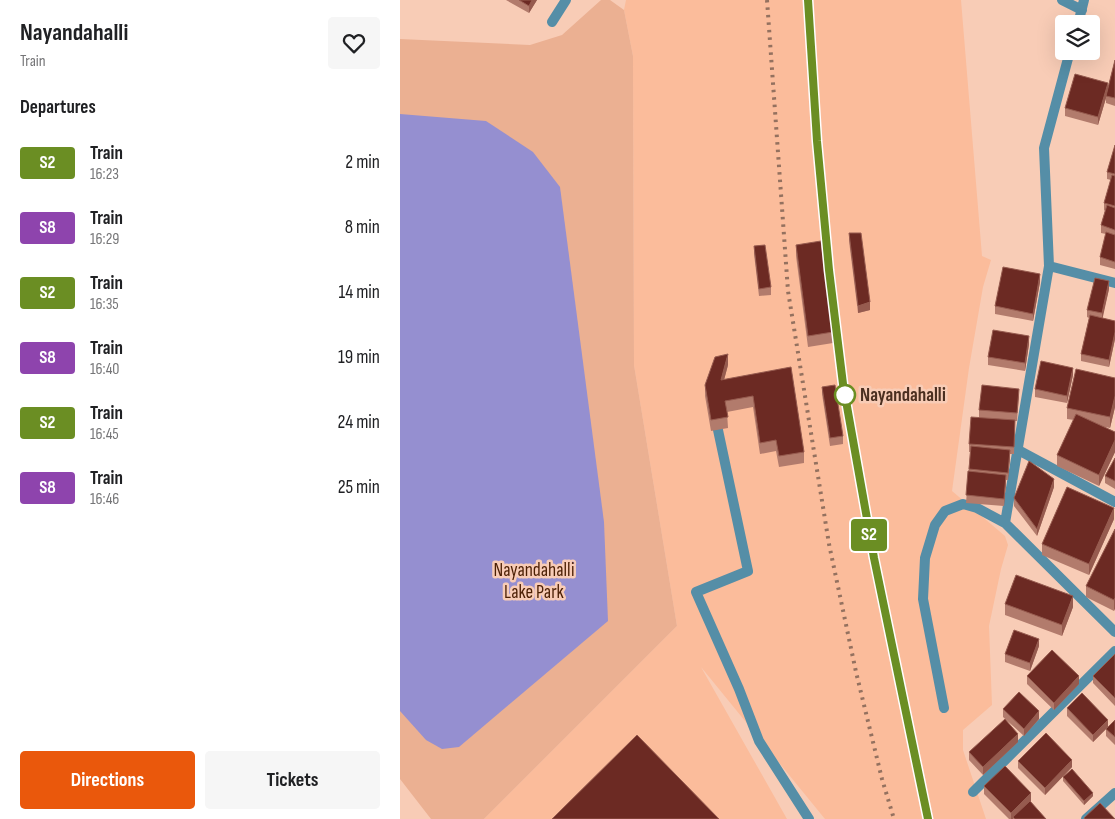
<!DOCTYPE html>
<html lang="en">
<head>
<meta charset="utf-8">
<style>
	:root { --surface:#fff; --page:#f6f6f6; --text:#202124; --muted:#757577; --accent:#ea580c }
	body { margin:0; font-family:"Sofia Sans Condensed",sans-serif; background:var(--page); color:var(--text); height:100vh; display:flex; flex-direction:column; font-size:19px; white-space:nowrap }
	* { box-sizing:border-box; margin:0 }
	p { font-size:16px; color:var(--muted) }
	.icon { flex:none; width:28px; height:28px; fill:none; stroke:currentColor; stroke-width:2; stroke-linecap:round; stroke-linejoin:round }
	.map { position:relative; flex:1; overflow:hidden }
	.side { display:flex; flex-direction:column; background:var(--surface); width:400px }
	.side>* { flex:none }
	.badge { padding:0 10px; border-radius:4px; font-size:18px; line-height:32px }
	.tools { position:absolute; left:655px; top:15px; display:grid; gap:10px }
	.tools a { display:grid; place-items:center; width:45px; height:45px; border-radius:5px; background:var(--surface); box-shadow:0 5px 20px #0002; font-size:25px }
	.map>.badge { position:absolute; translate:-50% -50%; box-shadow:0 0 0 2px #fff }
	h2 { padding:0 20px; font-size:19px; line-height:45px }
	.round { display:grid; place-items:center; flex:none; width:52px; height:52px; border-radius:5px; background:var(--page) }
	.overview { display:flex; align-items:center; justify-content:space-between; height:85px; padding:0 20px }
	h1 { font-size:24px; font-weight:700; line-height:38px }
	.primary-button { display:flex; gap:10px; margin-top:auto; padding:10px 20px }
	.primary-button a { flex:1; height:58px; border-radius:5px; background:var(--accent); color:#fff; font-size:20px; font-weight:700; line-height:58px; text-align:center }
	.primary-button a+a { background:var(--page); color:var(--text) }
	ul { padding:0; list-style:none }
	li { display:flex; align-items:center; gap:15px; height:65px; padding:0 20px }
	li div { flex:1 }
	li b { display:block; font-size:19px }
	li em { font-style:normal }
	li .badge { min-width:55px; font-weight:700; text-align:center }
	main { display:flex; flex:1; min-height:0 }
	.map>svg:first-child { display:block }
	.built { fill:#fbbc9b }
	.green { fill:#ebb092 }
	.water { fill:#958fd0 }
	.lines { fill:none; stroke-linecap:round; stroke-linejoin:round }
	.minor { stroke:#558ea7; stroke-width:10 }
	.rail { stroke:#94715f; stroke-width:4; stroke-dasharray:2.5 5; stroke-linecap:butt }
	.wall { fill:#b27b6c }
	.shaded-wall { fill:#965b4f }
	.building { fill:#6c2a23; stroke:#965b4f }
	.line-casing { stroke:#fff; stroke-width:11 }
	.line { stroke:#6b8e23; stroke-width:8 }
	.stop-dot { fill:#fff; stroke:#6b8e23; stroke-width:2.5 }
	.labels { text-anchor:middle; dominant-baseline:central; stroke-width:5; stroke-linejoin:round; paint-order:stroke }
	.stop-label { font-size:19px; font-weight:bold; fill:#4b2f20; stroke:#f8ccb6; text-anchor:start }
	.park-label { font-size:19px; fill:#4b1f04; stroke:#f8ccb6 }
</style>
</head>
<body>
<main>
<section class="side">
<div class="overview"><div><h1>Nayandahalli</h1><p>Train</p></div><a class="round"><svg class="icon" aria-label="heart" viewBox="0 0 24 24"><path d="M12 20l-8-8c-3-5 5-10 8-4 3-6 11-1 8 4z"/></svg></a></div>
<h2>Departures</h2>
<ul>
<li><span class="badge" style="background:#6b8e23;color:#fff">S2</span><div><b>Train</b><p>16:23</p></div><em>2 min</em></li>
<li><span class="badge" style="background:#8e44ad;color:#fff">S8</span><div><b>Train</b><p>16:29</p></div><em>8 min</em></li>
<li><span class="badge" style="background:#6b8e23;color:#fff">S2</span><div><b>Train</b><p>16:35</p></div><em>14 min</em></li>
<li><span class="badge" style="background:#8e44ad;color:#fff">S8</span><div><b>Train</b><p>16:40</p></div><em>19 min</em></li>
<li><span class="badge" style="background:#6b8e23;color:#fff">S2</span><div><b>Train</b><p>16:45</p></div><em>24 min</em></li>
<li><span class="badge" style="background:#8e44ad;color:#fff">S8</span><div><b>Train</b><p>16:46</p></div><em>25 min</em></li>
</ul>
<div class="primary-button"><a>Directions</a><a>Tickets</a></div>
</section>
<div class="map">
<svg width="715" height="819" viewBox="0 0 715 819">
	<rect width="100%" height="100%" fill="#f8ccb6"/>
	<path class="built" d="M226,0H561L582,256L591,260L583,287L569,368L552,491L605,536L608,545L601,569L589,626L592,705L563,730V750L586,819H425L301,667L387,819H84L277,626L234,365L233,56L224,10Z"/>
	<path class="green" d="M201,0H210L224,10L233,56L234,365L277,626L84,819H31L0,779V39L130,45L162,35Z"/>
	<path class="water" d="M0,114L86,121L133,152L160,187L204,522L208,621L59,747L42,749L26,740L0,711Z"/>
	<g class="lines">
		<path class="minor" d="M662,0L682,10
			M152,22L166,0
			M678,24L684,0
			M670,51L644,148L649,266L605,523L715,632
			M649,266L715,283
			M318,430L348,571L296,592L339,689L359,741L409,819
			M618,450L715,502
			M544,708L523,599L525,558L535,525L545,511L563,504L577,508L605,523
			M573,792L715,651
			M686,819L715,793"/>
		<path class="rail" d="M367,0L388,291L429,544L456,672L482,779L494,819
			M408,0L417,141L429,270L443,384L474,558L528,819"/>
	</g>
	<path class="wall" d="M106,0H137L129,13Z
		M715,60V106L706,103V98L698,125L665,116V108L708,87Z
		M715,145V269L700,265V257L706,234L701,233V225L705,211L704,210V203L711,180L707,179V172Z
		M449,233L470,310L458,313L449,241Z
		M396,245L433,332V343L408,347L396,256Z
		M354,246L371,287V295L359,296L354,254Z
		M640,282L633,321L595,314V306Z
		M709,289L702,318L715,321V315V339L709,367L681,361V354L689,318L687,317V310Z
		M629,344L625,371L588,365V357Z
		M328,365L324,380L391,367L404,452V463L379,467L376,451L360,454L353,407L327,412L328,428L311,431L305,396V385Z
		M673,375L667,403L635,397V389Z
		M715,378V407L710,428L705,427L715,432V452L699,486L657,466V455L674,420L667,419V408Z
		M422,387L443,436V444L430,446L422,394Z
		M619,396L617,421H615L614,454H610L608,480H606L604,506L566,503L570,452H569V444L579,417V410Z
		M715,458V489L705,483V476Z
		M654,487L637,536L614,506V498Z
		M714,519L689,575L642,555V544Z
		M715,529L714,611L686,597V586Z
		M605,604L673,607L662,636L605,615Z
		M639,646L630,671L605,662V654Z
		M715,654V706L693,683V676Z
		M627,676L679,684L654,710L627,684Z
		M667,708L708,727L715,720V745L706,736V729L693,742L667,716Z
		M603,709L639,719L624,736L603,717Z
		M618,742L583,775L569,760V752Z
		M618,761L672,767L645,795L618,768Z
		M663,777L693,796L684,805L663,781Z
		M584,786L631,801L630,802L646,819H609L584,794Z"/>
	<path class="shaded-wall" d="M132,0H137L129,13V6Z
		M708,83V90L706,96V98L698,125V117Z
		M640,274V282L633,321V314Z
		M709,281V289L702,321V313Z
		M470,302V310L458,313V306Z
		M715,332V339L709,367V360Z
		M629,336V344L625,371V363Z
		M328,354V365L321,391V380Z
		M673,368V375L667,403V396Z
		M715,396V407L710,428V417Z
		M715,440V452L699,486V475Z
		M610,450V457L608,480V473Z
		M606,475V482L604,506V499Z
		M654,479V487L637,536V529Z
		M714,508V519L689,575V564Z
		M673,596V607L662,636V625Z
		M715,598V609L714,611V600Z
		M639,639V646L630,671V663Z
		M679,676V684L654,710V703Z
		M639,711V719L624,736V729Z
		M708,720V727L693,742V735Z
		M618,734V742L583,775V767Z
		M672,760V767L645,795V788Z
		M631,793V801L614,818L613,817V819H611V813Z
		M693,793V796L684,805V801Z"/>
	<path class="building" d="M119,0H132L129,6Z
		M715,60V98L706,96Z
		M675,74L708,83L698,117L665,108Z
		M715,145V174L707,172Z
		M712,175L715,176V206L704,203Z
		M707,205L715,208V230L701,225Z
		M706,232L715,235V262L700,257Z
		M449,233H461L470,302L458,306Z
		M421,241L433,332L408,336L396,245Z
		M365,245L371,287L359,289L354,246Z
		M603,267L640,274L633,314L595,306Z
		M695,278L709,281L702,313L687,310Z
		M690,315L715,321V332L709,360L681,354Z
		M593,330L629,336L625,363L588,357Z
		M328,354L321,380L391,367L404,452L379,456L376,440L360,443L353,396L325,401L328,417L311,420L305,385L315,357Z
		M641,361L673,368L667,396L635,389Z
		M676,369L715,378V396L710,417L667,408Z
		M435,385L443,436L430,438L422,387Z
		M582,385L619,389L617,413L579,410Z
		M676,414L715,432V440L699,475L657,455Z
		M571,417L615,420L614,447L569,444Z
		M571,446L610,450L608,473L569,469Z
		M715,458V481L705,476Z
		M629,461L654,479L637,529L614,498Z
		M568,471L606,475L604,499L566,495Z
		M667,487L714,508L689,564L642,544Z
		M715,529V598L714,600L686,586Z
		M616,575L673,596L662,625L605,604Z
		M614,630L639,639L630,663L605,654Z
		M652,650L679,676L654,703L627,676Z
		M715,654V698L693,676Z
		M619,692L639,711L624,729L603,709Z
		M682,693L708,720L693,735L667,708Z
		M605,719L618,734L583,767L569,752Z
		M715,720V737L706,729Z
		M646,733L672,760L645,788L618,761Z
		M237,735L319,819H152Z
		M605,766L631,793L611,813L584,786Z
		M672,769L693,793L684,801L663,777Z
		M630,801L646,819H615L613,817Z
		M700,803L715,819H685L684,818Z"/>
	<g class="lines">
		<g class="line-casing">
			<path id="line" d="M408,0L417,141L429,270L443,384L474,558L528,819"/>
		</g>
		<use href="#line" class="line"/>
	</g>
	<circle class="stop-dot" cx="445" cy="395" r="10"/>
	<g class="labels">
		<g class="stop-label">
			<text x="460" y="395">Nayandahalli</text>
		</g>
		<g class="park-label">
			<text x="134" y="570">Nayandahalli<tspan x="134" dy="22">Lake Park</tspan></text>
		</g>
	</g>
</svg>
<div class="tools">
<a><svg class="icon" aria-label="layers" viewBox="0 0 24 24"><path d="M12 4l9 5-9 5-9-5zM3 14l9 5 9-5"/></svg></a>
</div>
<b class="badge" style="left:469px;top:535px;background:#6b8e23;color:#fff">S2</b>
</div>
</main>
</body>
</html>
